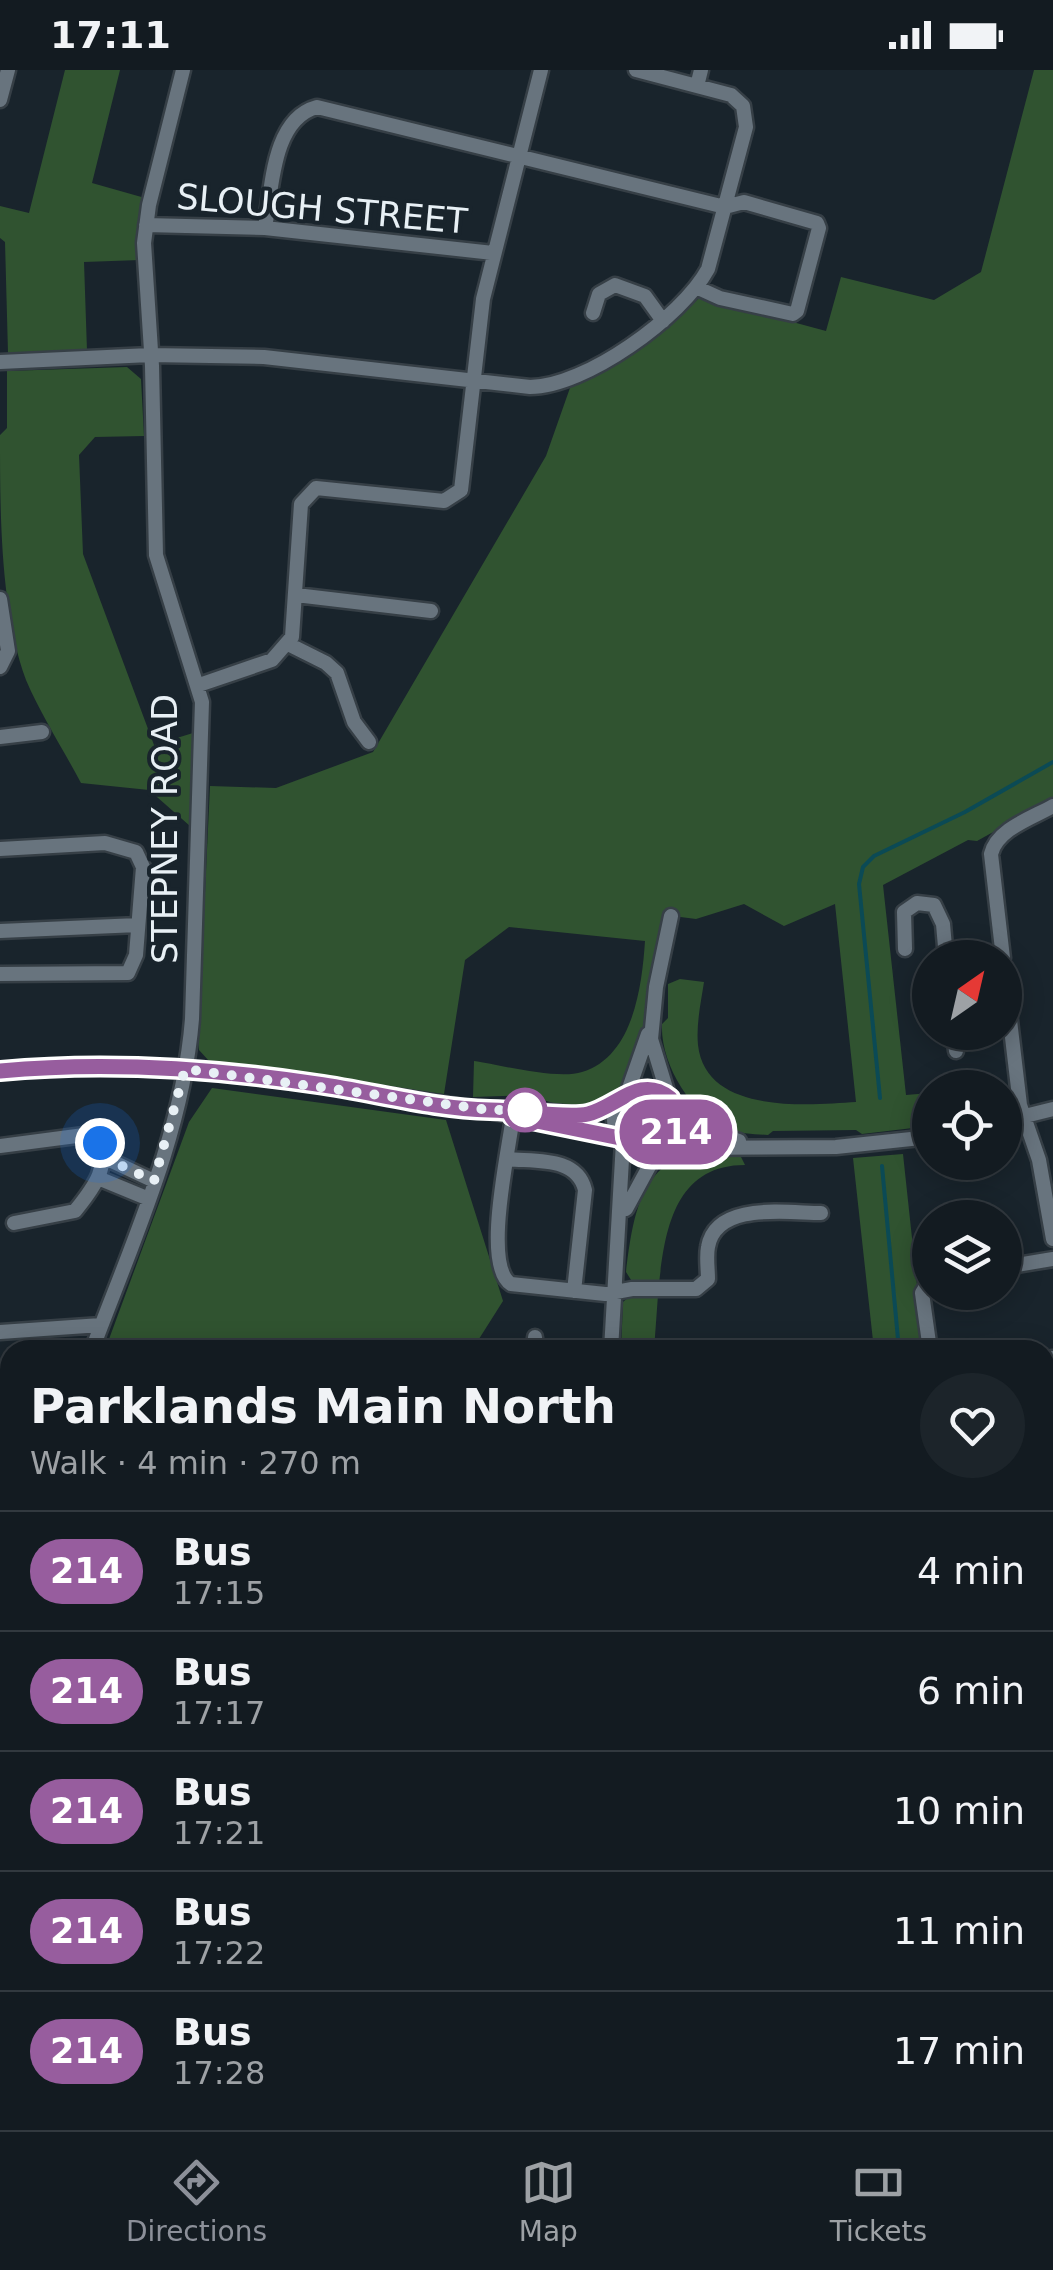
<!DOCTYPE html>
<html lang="en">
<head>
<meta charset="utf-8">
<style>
	:root { --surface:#131b21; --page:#1c242a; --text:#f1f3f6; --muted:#9da1a5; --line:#32393f; --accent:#8c9099 }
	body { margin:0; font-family:"DejaVu Sans",sans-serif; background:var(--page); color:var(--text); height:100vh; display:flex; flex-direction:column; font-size:38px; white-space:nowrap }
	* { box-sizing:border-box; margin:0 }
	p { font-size:32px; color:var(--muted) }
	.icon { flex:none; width:55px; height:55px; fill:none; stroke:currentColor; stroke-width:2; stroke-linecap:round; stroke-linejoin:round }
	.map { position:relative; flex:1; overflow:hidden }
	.panel { position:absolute; left:0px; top:1270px; width:1055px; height:790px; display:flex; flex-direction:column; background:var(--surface); border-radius:30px 30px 0 0; box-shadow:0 5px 25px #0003,0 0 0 2px var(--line) }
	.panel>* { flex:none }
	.badge { padding:0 20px; border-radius:32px; font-size:35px; line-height:65px }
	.needle { width:65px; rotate:34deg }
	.buttons { position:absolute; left:912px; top:870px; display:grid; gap:20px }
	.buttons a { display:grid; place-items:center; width:110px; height:110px; border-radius:50%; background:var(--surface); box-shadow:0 5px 25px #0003,0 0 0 2px var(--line); font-size:50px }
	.you { position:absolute; width:50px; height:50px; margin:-25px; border:8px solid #fff; border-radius:50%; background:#1a73e8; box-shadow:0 0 0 15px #1a73e833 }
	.map>.badge { position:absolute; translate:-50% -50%; box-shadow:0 0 0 5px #fff }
	.round { display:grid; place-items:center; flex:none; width:105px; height:105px; border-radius:52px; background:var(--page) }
	.headline { display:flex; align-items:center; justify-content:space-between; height:170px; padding:0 30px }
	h1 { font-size:48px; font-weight:700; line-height:75px }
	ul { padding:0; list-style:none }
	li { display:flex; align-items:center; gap:30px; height:120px; padding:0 30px; border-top:2px solid var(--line) }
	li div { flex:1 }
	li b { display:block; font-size:38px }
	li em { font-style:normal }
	li .badge { min-width:110px; font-weight:700; text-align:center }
	.status { display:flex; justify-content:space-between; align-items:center; height:70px; padding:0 50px; background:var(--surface); direction:ltr }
	.status svg { height:28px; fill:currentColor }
	.dock { display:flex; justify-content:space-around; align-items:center; height:140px; border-top:2px solid var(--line); background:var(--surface); font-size:28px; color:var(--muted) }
	.dock a { display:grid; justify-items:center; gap:5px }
	.dock .selected { color:var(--accent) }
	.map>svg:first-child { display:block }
	.green { fill:#305330 }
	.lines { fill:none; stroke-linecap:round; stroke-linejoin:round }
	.stream { stroke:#0b4a55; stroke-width:4 }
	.minor-casing { stroke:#363f46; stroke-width:19 }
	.minor { stroke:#68747e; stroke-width:14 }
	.line-casing { stroke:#fff; stroke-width:22 }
	.line { stroke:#975d9e; stroke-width:15 }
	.walk { stroke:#e8f0f5; stroke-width:10; stroke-dasharray:0 18 }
	.stop-dot { fill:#fff; stroke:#975d9e; stroke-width:5 }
	.labels { text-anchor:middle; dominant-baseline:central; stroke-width:8; stroke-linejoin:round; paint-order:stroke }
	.street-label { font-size:35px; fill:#e8f0f5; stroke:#19242c }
</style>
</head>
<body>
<div class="status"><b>17:11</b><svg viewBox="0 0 49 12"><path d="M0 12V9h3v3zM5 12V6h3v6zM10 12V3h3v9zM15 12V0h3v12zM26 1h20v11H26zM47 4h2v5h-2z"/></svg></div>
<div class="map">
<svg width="1053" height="2060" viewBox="0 0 1053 2060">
	<rect width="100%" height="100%" fill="#19242c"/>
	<path class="green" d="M65,0H120L92,113L145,128L140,190L84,192L87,281L8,283L5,172L0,168V136L29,143Z
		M1034,0H1053V729L977,771L968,770L883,815L906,1025L930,1023V1056L862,1064L856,1060L773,1061L768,1065C755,1064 740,1064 728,1059C691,1045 660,993 662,954L668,948V914L680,909L704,912C701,932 696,954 698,975C706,1045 808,1035 856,1032L835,834L784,856L744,834L696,849L665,845L640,978L630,1004L617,1020L587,1037H566L527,1025L473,1027L474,991C501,995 558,1010 582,1002C633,987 642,917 645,871L509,857L465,890L444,1024L209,991L199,980L198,971L210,716L276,718L373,682L546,386L571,315C616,298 665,261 700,227L826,261L841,207L934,230L981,202Z
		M127,297L141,309L144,366L95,367L79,385L83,484L154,675L193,663L190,756L149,720L81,713C63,679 41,645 26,610C0,539 0,442 0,365L7,358V301Z
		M212,1018L446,1050L503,1231L472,1280H105L189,1052Z
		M696,1084L741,1087L745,1095C676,1095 665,1158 659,1214L633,1213L626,1202C632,1156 638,1091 696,1084Z
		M903,1084L924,1280H874L853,1088Z
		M631,1225H658L654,1280H621L623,1232Z
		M0,1459L10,1461V2050H1045V1618L1053,1619V2060H0Z"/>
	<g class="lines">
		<path class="stream" d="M880,1028L859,814L863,797L874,786L965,742L1053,692
			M882,1096L899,1280
			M780,2060L781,2050"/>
		<g class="minor-casing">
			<path id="minor" d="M697,16L701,0
				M0,30L8,0
				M146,155L265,158L493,183
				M265,158C272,119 272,49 317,37L725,137L744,132L817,153L819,158L797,241L793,244L720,228L698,218
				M593,243L599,224L615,215L645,226L663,251
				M0,292L150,285L264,287L530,317C585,317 682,247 708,199L746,57L743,36L731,25L636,0
				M296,525L431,541
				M0,529L8,581L0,597
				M288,574L326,593L337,603L354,652L369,672
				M199,615L272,590L292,567L301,434L316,418L444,431L461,420L483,229L541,0
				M0,667L42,662
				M0,779L105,773L136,782L143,797L136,885L128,903L0,904
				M0,861L138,855
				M905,879L904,842L917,833L934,835L943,854L946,888
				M1003,888L991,784C997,759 1032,748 1053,736
				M1005,908L1020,1035L1039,1090L1053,1169
				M954,962L956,981
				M0,1001C131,990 258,1005 387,1025C465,1037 543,1049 619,1068
				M614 1050a32 32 0 1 1 64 0a32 32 0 1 1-64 0Z
				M627,1024L648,964
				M669,1028L651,969L656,917L671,846
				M675,1036L716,1063L739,1071
				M529,1040L584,1045L620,1032
				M513,1046C509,1080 482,1196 511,1214L605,1224L632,1219H696L708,1209C708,1199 706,1187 708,1177C716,1131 788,1143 821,1143
				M1005,1051L1053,1039
				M0,1076L84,1065L94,1066C115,1092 92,1120 75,1141L14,1153
				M663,1078L836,1077L930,1067
				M103,1087L154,1111
				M507,1089C535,1092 577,1086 585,1120L574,1221
				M98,1108L149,1129
				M626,1139L658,1080
				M1005,1197L1053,1189
				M0,1262L101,1255
				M92,1280C132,1173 183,1063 192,949L202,632L156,485L152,296L144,173L149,135L183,0
				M535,1280V1267
				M611,1280L623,1072
				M930,1280L922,1223L930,1210
				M1045,1289L1053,1288
				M1045,1435L1053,1442
				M0,1454L10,1455"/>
		</g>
		<use href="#minor" class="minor"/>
	</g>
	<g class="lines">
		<g class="line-casing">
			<path id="line" d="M0,1001C106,991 212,998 317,1014C374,1022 433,1039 490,1040C515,1040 567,1049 588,1044C617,1037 640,1004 670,1028L678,1052C672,1083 641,1091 620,1068L512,1046"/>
		</g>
		<use href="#line" class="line"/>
		<path class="walk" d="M100,1073L103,1087L154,1111L185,999L489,1040H525"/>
	</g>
	<circle class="stop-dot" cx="525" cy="1040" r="20"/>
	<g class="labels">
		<g class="street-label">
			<text transform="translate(322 139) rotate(5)">SLOUGH STREET</text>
			<text transform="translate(165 759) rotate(-90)">STEPNEY ROAD</text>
		</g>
	</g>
</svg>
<div class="buttons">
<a><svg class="needle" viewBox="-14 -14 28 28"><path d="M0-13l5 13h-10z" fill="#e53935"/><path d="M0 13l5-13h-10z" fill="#9da1a5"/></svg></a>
<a><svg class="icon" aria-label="locate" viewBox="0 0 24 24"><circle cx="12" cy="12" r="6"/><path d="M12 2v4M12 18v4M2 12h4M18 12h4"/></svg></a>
<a><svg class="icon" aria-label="layers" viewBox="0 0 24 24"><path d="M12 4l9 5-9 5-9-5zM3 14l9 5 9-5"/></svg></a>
</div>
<div class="you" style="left:100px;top:1073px"></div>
<b class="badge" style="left:676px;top:1062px;background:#975d9e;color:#fff">214</b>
<section class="panel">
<div class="headline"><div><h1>Parklands Main North</h1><p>Walk · 4 min · 270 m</p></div><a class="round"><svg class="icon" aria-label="heart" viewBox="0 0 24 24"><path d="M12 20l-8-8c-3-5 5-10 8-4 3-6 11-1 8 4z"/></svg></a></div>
<ul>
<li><span class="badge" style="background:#975d9e;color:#fff">214</span><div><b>Bus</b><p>17:15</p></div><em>4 min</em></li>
<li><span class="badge" style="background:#975d9e;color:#fff">214</span><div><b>Bus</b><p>17:17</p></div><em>6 min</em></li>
<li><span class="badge" style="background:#975d9e;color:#fff">214</span><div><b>Bus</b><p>17:21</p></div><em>10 min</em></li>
<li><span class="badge" style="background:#975d9e;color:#fff">214</span><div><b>Bus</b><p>17:22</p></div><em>11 min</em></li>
<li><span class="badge" style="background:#975d9e;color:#fff">214</span><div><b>Bus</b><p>17:28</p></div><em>17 min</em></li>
</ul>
</section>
</div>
<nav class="dock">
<a class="selected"><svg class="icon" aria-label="directions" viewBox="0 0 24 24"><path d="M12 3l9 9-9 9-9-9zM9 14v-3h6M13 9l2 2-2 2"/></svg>Directions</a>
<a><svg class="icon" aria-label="map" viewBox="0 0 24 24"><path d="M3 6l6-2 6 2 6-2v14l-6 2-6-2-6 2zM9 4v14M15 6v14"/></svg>Map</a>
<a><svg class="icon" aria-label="tickets" viewBox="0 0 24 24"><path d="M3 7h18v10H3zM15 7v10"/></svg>Tickets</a>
</nav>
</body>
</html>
